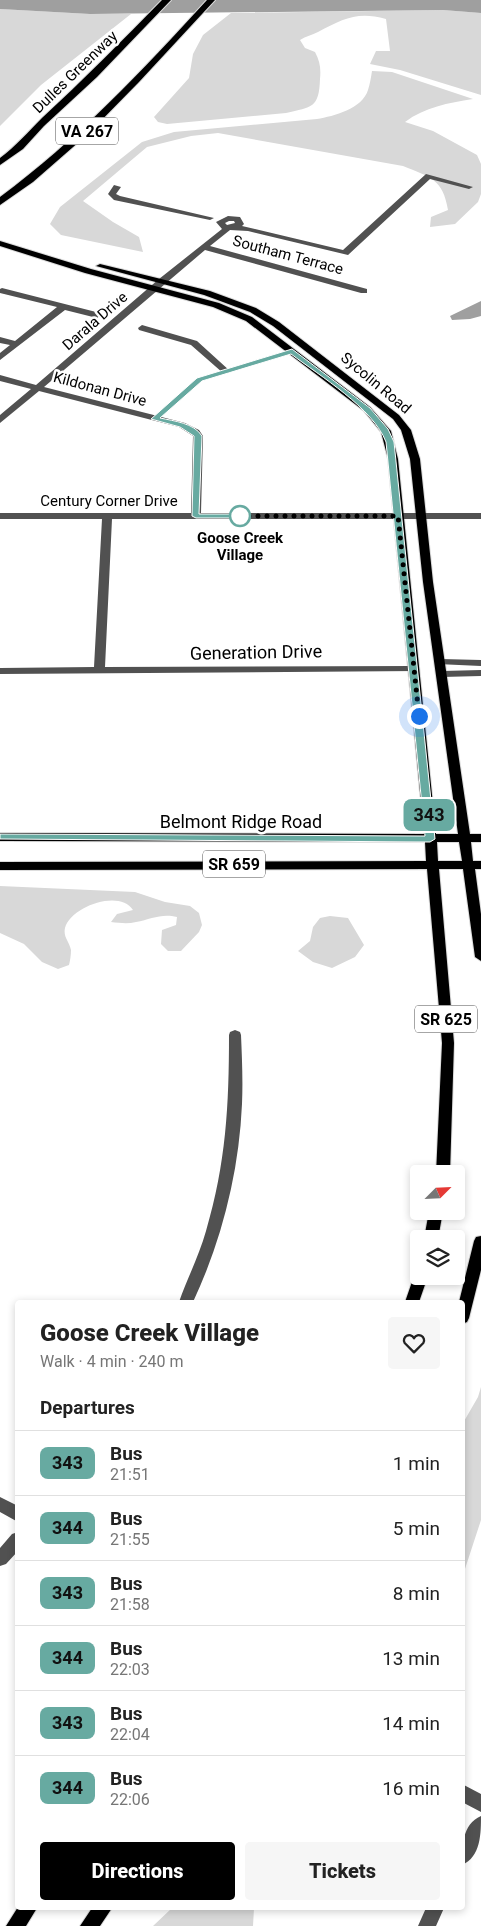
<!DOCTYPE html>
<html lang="en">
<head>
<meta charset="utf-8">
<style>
	:root { --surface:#fff; --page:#f6f6f6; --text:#222; --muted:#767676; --line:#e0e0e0; --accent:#000 }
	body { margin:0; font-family:Roboto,sans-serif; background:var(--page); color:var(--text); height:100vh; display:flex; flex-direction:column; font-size:19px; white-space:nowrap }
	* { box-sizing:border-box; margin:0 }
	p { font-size:16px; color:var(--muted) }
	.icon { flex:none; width:28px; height:28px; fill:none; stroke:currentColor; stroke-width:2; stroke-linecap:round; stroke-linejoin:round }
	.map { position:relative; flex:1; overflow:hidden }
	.sheet { position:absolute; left:15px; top:1300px; width:450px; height:610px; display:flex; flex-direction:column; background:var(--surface); border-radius:5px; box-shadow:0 2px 8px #0003 }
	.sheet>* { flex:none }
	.badge { padding:0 10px; border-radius:8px; font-size:18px; line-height:32px }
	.needle { width:32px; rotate:66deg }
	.tools { position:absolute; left:410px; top:1165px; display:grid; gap:10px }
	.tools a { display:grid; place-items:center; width:55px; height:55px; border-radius:5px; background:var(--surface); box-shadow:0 2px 8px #0003; font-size:25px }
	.you { position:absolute; width:25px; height:25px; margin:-12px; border:4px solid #fff; border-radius:50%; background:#1a73e8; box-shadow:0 0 0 8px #1a73e833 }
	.map>.badge { position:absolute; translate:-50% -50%; box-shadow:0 0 0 2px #fff }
	h2 { padding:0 25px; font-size:19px; line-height:45px }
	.round { display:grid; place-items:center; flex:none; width:52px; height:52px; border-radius:5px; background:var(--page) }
	.head { display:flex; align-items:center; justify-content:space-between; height:85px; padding:0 25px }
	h1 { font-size:24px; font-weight:800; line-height:38px }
	.cta { display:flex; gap:10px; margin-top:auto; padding:10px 25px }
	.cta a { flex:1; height:58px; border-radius:5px; background:var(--accent); color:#fff; font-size:20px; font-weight:800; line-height:58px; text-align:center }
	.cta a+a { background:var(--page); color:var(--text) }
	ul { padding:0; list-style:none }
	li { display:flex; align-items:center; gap:15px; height:65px; padding:0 25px; border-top:1px solid var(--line) }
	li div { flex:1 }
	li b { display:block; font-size:19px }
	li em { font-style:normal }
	li .badge { min-width:55px; font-weight:700; text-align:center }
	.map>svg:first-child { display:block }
	.green { fill:#d8d8d8 }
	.water { fill:#9f9f9f }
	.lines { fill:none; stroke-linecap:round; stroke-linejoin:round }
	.major-casing { stroke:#dbdbdb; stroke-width:2 }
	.highway-casing { stroke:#dbdbdb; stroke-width:2 }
	.minor { fill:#515151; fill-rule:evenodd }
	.major { fill:#000; fill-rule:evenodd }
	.highway { fill:#000; fill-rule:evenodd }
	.line { fill:#67aaa1; stroke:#fff }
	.walk { stroke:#000; stroke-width:5; stroke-dasharray:0 9 }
	.stop-dot { fill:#fff; stroke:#67aaa1; stroke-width:2.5 }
	.labels { text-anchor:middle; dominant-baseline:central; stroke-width:5; stroke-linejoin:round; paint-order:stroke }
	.far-street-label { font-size:15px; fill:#000; stroke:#fff }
	.far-stop-label { font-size:15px; font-weight:bold; fill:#000; stroke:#fff }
	.shield { fill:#fff; stroke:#4c4c4c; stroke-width:1 }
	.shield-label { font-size:16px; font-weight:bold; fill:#000 }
	.street-label { font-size:18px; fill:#000; stroke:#fff }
</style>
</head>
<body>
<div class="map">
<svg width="481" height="1926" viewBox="0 0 481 1926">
	<rect width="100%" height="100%" fill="#fff"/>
	<path class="green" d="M0,9L90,14H131L41,85L0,126Z
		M443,10L481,13V95L400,70L370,64L376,51H390L386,19C357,11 343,19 318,32C312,35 306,36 300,40L305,48L315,52C320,61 321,69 320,79C319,108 312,107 286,113L167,124L158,122L154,117L189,78L193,54L203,35L231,13Z
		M372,71L392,72L473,99C448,103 425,107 405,122L433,131L477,155L481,164V194L478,202L455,224L430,227L431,217L448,210C443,179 430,177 403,166L218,133L191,136L147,147L83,201L113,222L139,237L143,252L61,235L50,224L60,207L142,142L174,132L317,119C334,116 362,109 368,90C370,84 371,77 372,71Z
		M0,886L135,892L165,902L190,906L199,913L202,925L199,932L181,951H168L161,944L162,930L176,925L177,917C162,913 151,919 136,922C128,924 120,923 111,922L117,914L133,910C120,889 71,906 65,928C63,937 69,941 71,950C71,955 70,961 69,965L58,969L42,962L24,944L0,933Z
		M330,916L348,918L364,945L355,957L332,968L313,962L298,951L310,941L313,927L320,918Z
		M481,1387V1520L463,1575V1423L478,1397Z
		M172,1908H254L253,1926H153Z"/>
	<path class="water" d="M0,0H481V13L443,10L90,14L0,9Z
		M481,301V316L470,319L452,320L450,316Z"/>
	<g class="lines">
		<g class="major-casing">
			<path id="major" d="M0,241L91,269L219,303L252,317L370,407L391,431L398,459L436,834H458L423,582L410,459L401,430L393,419L273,326L250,312L204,295L96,266L100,264L210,291L256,308L279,322L399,415L411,430L420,459L433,582L470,834H481V842H471L473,861H481V869H475L481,914V961L475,957L463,869H439L454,1043L450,1174H436L442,1043L427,869L0,870V862L426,861L425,842L0,841V833L424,834L388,459L381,432L364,411L246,321L213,307L85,273L0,246ZM437,842H459L462,861H438Z
				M429,1211H443L438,1239H424Z
				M481,1236V1270L469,1318L467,1322L462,1324V1302H459L474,1241L476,1237Z
				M419,1271V1276H428L419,1302H405L414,1276Z
				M18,1907L37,1908L26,1926H6Z
				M92,1908H112L100,1926H80Z"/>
		</g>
		<g class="highway-casing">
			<path id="highway" d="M162,0H171L97,77L44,126L23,149L0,165V158C16,146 28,132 42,118C83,80 123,40 162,0Z
				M207,0H215L139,82L88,134L33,182L0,205V197C77,140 142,71 207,0Z"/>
		</g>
		<path class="minor" d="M426,174L473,187L469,189L430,179L348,255L248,231L230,230L210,246L367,289V293H361L205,250L44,387L185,423L199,430L203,436L201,513H481V519H112L105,667L414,666L418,667L419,669L418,671L0,674V668L94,667L102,519H0V513H191L193,436L179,427L39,391L0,423V415L31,389L0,381V375L36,385L159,279L222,229L216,222L228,216L240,217L244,224L242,226L343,250ZM229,221H234L235,223L227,225L225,223Z
			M114,185L121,187L116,194L120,196L214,218L210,220L114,200L108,194Z
			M2,288L100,313L101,315L97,318L65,310L0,360V353L10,345L0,343V337L15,341L57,307L0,293V289Z
			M142,325L197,341L230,371L229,373H223L191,345L139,330L138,328Z
			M441,659L481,660V666L437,664L436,662Z
			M481,670V676L442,677L437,674L442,671Z
			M235,1030L240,1032L241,1035C242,1058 243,1081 242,1104C239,1172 222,1240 193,1302H179C187,1279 199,1256 206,1231C226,1163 229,1106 229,1035L230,1032Z
			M0,1497L18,1506V1522L0,1512Z
			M18,1532V1551L6,1564L0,1566V1548L12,1534Z
			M462,1784L481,1794V1812L462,1802Z
			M481,1816C481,1833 481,1857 462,1865C462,1847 462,1824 481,1816Z
			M426,1908H444L436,1926H418Z"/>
		<use href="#major" class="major"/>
		<use href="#highway" class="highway"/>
	</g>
	<path class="line" d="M292,349L370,408L388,429L394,442L435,839L430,842L0,839V834L425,836L386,442C373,408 320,376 291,354L202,381L160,418C174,421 194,423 202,436L199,514H244L248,516L244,518H196L192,516L194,436L180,427L151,419L197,378Z"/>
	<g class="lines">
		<path class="walk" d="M240,516H398L419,716"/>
	</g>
	<circle class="stop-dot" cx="240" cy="516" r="10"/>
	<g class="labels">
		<g class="far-street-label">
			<text transform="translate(75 72) rotate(-44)">Dulles Greenway</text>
			<text transform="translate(288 255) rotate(15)">Southam Terrace</text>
			<text transform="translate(95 321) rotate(-41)">Darala Drive</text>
			<text transform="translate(376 383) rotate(40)">Sycolin Road</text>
			<text transform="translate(100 389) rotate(15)">Kildonan Drive</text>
			<text x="109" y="501">Century Corner Drive</text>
		</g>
		<g class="far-stop-label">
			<text x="240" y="538">Goose Creek<tspan x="240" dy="17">Village</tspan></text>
		</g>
		<g class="shield">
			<rect x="56" y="117.5" width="62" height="27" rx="4"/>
			<rect x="203" y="850.5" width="62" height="27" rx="4"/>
			<rect x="415" y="1005.5" width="62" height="27" rx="4"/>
		</g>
		<g class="shield-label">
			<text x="87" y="131">VA 267</text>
			<text x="234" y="864">SR 659</text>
			<text x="446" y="1019">SR 625</text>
		</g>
		<g class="street-label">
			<text transform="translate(256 652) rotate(-1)">Generation Drive</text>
			<text x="241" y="821">Belmont Ridge Road</text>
		</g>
	</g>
</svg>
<div class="tools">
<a><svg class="needle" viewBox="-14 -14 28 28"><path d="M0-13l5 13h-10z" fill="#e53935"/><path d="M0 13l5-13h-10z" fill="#767676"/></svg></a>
<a><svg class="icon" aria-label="layers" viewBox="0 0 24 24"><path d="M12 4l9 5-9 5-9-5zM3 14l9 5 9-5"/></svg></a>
</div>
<div class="you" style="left:419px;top:716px"></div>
<b class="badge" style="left:429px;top:815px;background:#67aaa1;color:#111">343</b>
<section class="sheet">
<div class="head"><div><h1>Goose Creek Village</h1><p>Walk · 4 min · 240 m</p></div><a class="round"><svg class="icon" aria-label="heart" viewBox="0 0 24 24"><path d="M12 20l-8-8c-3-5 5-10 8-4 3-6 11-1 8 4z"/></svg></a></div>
<h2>Departures</h2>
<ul>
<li><span class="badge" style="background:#67aaa1;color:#111">343</span><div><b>Bus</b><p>21:51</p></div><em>1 min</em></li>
<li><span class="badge" style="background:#67aaa1;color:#111">344</span><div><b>Bus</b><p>21:55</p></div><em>5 min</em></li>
<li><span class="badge" style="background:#67aaa1;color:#111">343</span><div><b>Bus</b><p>21:58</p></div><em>8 min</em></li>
<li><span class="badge" style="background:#67aaa1;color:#111">344</span><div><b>Bus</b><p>22:03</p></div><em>13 min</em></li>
<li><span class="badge" style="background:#67aaa1;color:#111">343</span><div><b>Bus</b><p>22:04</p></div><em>14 min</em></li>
<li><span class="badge" style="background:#67aaa1;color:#111">344</span><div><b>Bus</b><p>22:06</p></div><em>16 min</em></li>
</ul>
<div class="cta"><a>Directions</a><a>Tickets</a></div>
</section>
</div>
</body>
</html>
